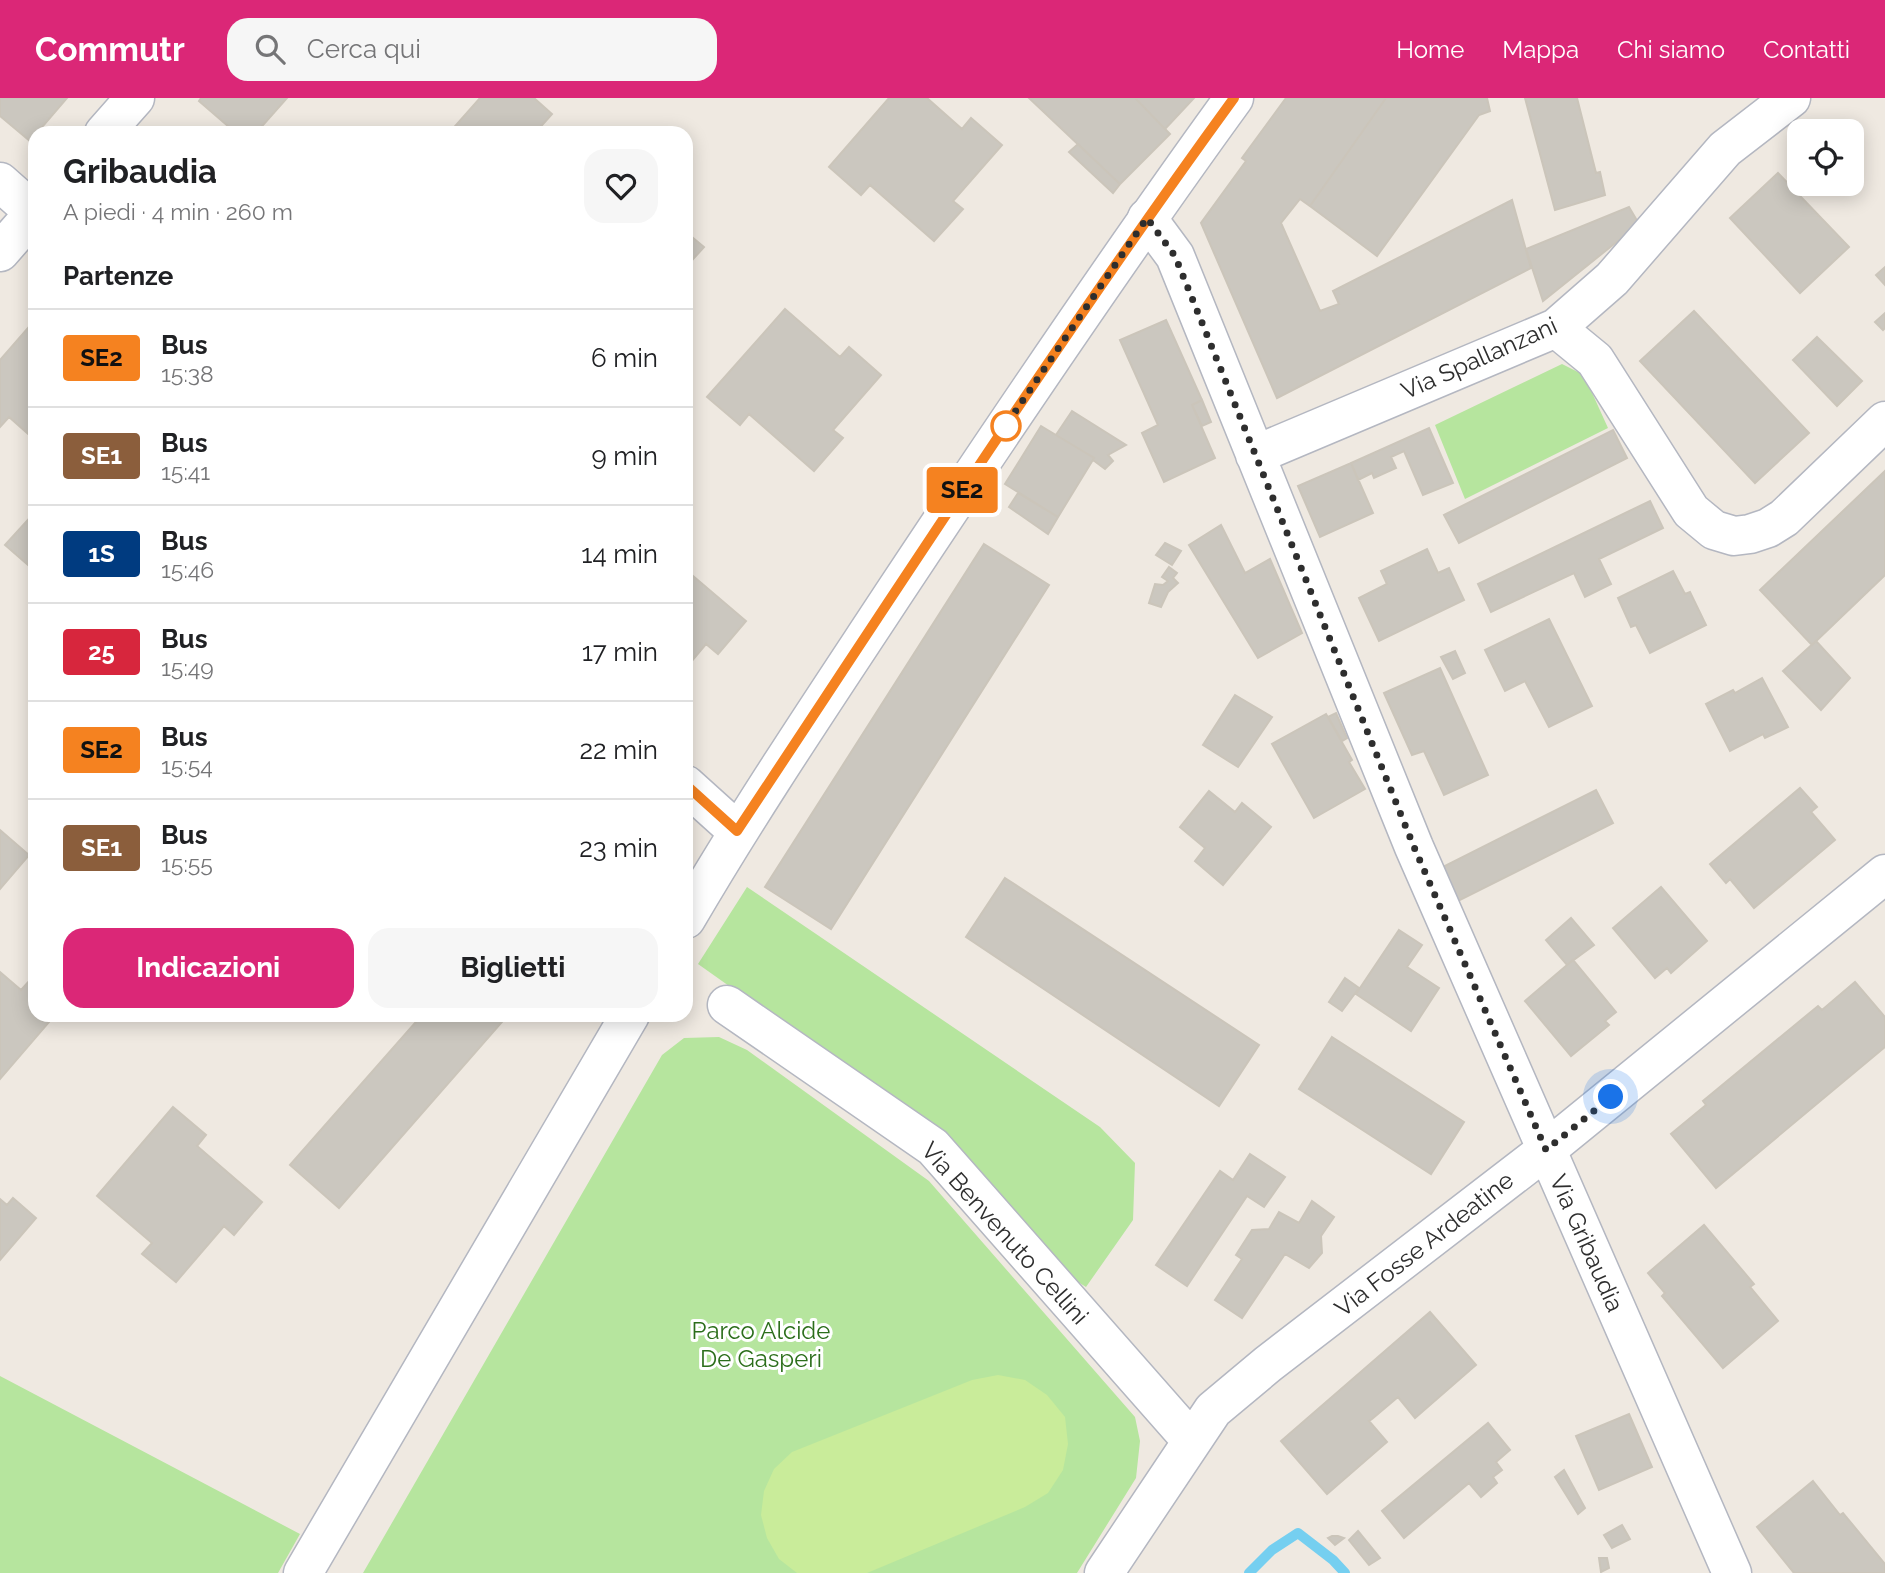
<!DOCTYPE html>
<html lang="it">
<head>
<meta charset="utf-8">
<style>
	:root { --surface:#fff; --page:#f6f6f6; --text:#202124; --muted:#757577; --line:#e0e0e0; --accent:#db2777 }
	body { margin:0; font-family:Raleway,sans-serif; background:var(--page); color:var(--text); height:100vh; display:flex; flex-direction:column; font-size:26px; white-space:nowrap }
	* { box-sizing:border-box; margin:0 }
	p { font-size:23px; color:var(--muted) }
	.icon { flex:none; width:38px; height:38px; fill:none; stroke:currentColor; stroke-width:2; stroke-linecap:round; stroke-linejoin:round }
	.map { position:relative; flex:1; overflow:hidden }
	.sheet { position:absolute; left:28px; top:28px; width:665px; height:896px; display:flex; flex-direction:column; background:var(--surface); border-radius:21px; box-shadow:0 4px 18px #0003 }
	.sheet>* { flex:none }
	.badge { padding:0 14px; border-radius:5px; font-size:24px; line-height:46px }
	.buttons { position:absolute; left:1787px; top:21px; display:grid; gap:14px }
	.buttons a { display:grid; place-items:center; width:77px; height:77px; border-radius:14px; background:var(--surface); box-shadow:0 4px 18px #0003; font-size:35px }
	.you { position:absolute; width:35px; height:35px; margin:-18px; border:5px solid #fff; border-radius:50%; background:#1a73e8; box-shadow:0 0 0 10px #1a73e833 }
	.map>.badge { position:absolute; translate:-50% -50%; box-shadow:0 0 0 4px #fff }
	h2 { padding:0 35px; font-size:26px; line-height:63px }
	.round { display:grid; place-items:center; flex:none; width:74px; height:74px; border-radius:21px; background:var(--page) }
	.head { display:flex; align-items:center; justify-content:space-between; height:119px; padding:0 35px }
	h1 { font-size:33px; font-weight:700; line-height:52px }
	.button { display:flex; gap:14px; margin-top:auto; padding:14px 35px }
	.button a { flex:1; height:80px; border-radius:21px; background:var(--accent); color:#fff; font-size:28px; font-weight:700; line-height:80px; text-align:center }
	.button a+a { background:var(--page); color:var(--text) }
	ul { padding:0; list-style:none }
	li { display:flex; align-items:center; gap:21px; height:98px; padding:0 35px; border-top:2px solid var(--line) }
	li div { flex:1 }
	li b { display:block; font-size:26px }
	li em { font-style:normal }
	li .badge { min-width:77px; font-weight:700; text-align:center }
	header { display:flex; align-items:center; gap:42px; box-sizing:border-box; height:98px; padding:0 35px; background:var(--accent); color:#fff }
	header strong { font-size:33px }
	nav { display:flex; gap:38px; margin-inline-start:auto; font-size:24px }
	.search { width:490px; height:63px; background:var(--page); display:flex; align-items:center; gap:18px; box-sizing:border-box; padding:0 24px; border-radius:21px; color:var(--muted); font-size:26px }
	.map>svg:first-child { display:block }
	.green { fill:#b6e59e }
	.pitch { fill:#c9ec9a }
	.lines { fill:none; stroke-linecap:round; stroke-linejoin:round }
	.stream { stroke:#75cff0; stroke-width:10 }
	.building { fill:#cbc7bf; stroke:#cbc5ba; stroke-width:2 }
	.street-casing { stroke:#b4b7c1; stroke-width:41 }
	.secondary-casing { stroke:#b4b7c1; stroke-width:41 }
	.street { stroke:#fff; stroke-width:38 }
	.secondary { stroke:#fff; stroke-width:38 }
	.line-casing { stroke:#fff; stroke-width:16 }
	.line { stroke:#f58220; stroke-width:10 }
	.walk { stroke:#2e2e2e; stroke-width:7; stroke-dasharray:0 12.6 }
	.stop-dot { fill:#fff; stroke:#f58220; stroke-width:3.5 }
	.labels { text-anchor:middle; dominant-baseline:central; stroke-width:6; stroke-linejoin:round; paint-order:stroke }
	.street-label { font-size:24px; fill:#2e2e2e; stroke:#fff }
	.park-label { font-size:24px; fill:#2c6e1b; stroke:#fff }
</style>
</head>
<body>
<header>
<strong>Commutr</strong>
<div class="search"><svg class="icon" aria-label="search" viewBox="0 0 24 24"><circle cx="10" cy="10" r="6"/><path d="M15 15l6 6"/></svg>Cerca qui</div>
<nav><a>Home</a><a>Mappa</a><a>Chi siamo</a><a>Contatti</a></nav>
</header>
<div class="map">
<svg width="1885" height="1475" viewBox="0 0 1885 1475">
	<rect width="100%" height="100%" fill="#efe9e1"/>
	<path class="green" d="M1562,266L1584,277L1608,330L1465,401L1435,327Z
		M747,789L1100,1029L1135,1065L1133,1122L1086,1189L1056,1170L941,1038L698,866Z
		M719,939L747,952L929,1083L1135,1319L1140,1343L1136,1380L1077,1475H363L662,957L684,940Z
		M0,1278L300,1436L278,1475H0Z"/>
	<path class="pitch" d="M998,1277L1025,1282L1047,1297L1065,1319L1068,1346L1063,1372L1048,1395L1025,1409L867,1475H797L779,1461L767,1440L761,1417L764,1393L774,1371L792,1354L972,1282Z"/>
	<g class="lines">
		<path class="stream" d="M1249,1475L1272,1452L1298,1435L1333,1462L1345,1475"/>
	</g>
	<path class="building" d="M0,0H67L30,43L0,18Z
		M201,0H287L256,35H236L199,3Z
		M480,0H534L552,16L535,35H449Z
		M889,0H927L962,31L971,20L1002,47L953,103L963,111L934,143L870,87L861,97L829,69Z
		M1029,0H1135L1170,36L1120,86Z
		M1135,0H1194L1165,31Z
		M1286,0H1386L1310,108L1300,101L1281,125L1320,213L1339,206L1333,193L1512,102L1531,170L1277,300L1201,125L1246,63L1242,60Z
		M1386,0H1487L1490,13L1479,17L1377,158L1310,108Z
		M1525,0H1577L1596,75L1600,74L1605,97L1555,112Z
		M1078,46L1120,86L1113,95L1069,54Z
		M1778,75L1849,149L1800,195L1730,120Z
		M1629,109L1639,126L1543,203L1526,151Z
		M686,134L704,149L686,169Z
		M1885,169V187L1876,177Z
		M785,211L840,259L849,249L881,277L833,332L843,340L814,373L749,316L740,327L707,299Z
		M1694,213L1809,335L1755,385L1640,263Z
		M1885,215V230L1883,232L1875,224Z
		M35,222V342L9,319L0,329V262Z
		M1166,222L1202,302L1192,307L1215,360L1164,384L1142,335L1158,327L1120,242Z
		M1817,239L1862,283L1837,308L1793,262Z
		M1202,302L1211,324L1202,328L1192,307Z
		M1072,313L1126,347L1108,357L1113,363L1105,371L1093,362L1094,360L1056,337Z
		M1041,328L1094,360L1058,419L1005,386Z
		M1429,330L1453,385L1423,397L1404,353L1391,359L1396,370L1374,380L1372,375L1358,382L1351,365Z
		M1613,332L1627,360L1459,445L1444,417Z
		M1351,365L1373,415L1320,439L1298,388Z
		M1885,373V477L1812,547L1760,492Z
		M1018,395L1058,419L1048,436L1009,409Z
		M1650,403L1663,430L1599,461L1611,486L1585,499L1574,475L1491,514L1478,486Z
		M35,414V473L5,447Z
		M1221,427L1245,475L1270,461L1302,535L1258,560L1189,447Z
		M1165,445L1181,453L1172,467L1156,457Z
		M984,446L1049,487L831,831L765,789Z
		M1427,451L1438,475L1449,470L1464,502L1379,543L1359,500L1387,486L1381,473Z
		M1169,469L1177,475L1173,480L1178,485L1168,494L1161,509L1149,505L1155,486L1163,487L1168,483L1162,479Z
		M686,472L746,523L718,556L706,546L686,570Z
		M1673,473L1685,496L1690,494L1706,527L1650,555L1636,527L1631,529L1618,500Z
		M1549,521L1592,608L1549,629L1525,583L1505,593L1485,552Z
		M1816,543L1850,580L1821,612L1783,573Z
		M1455,553L1465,575L1453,581L1441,559Z
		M1440,570L1488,677L1444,697L1424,653L1412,657L1384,595Z
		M1762,580L1788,629L1765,640L1763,636L1730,653L1706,606L1733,592L1735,595Z
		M1235,597L1272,619L1238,669L1203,647Z
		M1336,615L1347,640L1342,643L1328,619Z
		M1326,616L1352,662L1349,664L1365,691L1314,720L1272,646Z
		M1800,690L1817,709L1811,714L1835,742L1754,810L1730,781L1726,785L1710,766Z
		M1596,692L1613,725L1454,805L1437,772Z
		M1209,693L1235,714L1242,705L1271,729L1223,787L1195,763L1205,750L1180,729Z
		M0,732L29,757L0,791Z
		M1005,780L1259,947L1219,1008L966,839Z
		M1661,789L1707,843L1671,875L1667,870L1655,880L1613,830Z
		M1571,820L1594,847L1567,867L1546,842Z
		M1399,832L1422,847L1407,869L1439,890L1411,933L1356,896Z
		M1573,862L1616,914L1605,923L1609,927L1571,958L1525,903Z
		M0,874L21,892L30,882L35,886V917H55L0,981Z
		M1345,880L1359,890L1342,913L1329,904Z
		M1855,884L1885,919V949L1716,1090L1671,1036L1706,1007L1703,1003L1818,908L1822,912Z
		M422,917H508L339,1110L290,1067Z
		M1332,939L1464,1024L1431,1076L1299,991Z
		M173,1009L206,1037L197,1048L262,1104L234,1137L224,1128L176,1184L142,1156L152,1145L97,1098Z
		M1250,1056L1285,1079L1264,1109L1247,1098L1187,1188L1156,1167L1220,1073L1233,1082Z
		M13,1100L36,1120L0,1162V1101L7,1107Z
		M1312,1103L1334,1119L1321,1138L1322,1155L1309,1170L1285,1156L1242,1220L1215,1202L1242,1161L1236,1157L1252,1132L1269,1131L1279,1114L1299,1125Z
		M1704,1127L1754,1186L1750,1189L1778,1223L1723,1270L1662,1198L1665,1195L1648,1175Z
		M1430,1214L1476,1267L1415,1320L1398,1299L1372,1321L1369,1323L1387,1344L1327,1396L1281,1343Z
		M1629,1316L1652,1369L1599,1392L1576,1338Z
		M1488,1325L1510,1352L1496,1364L1502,1372L1493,1379L1497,1385L1481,1399L1469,1385L1404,1440L1382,1413Z
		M1564,1372L1585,1410L1578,1416L1555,1379Z
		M1813,1383L1840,1417L1843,1415L1885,1466V1475H1794L1757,1429Z
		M1622,1427L1630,1441L1612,1450L1604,1437Z
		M1358,1433L1380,1460L1369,1467L1349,1442Z
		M1332,1438H1338L1344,1440L1335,1447L1328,1440Z
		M1599,1460H1607L1609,1470L1601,1474Z"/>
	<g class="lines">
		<g class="street-casing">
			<path id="street" d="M104,35L135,0
				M1147,120L1175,158L1414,749L1732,1475
				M0,154L35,114
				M1556,230L1595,262L1691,413L1714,432L1734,438L1750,436L1768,430L1784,420L1885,323
				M1255,357L1556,230L1612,181L1725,51L1791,0
				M727,907L933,1049L1191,1342
				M1104,1475L1213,1312L1268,1266L1546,1052L1885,776"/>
		</g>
		<g class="secondary-casing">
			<path id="secondary" d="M0,84L35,115
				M686,687L737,733
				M686,821C752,708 825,600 896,492C1006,326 1117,161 1234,0
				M303,1475L630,917"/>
		</g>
		<use href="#street" class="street"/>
		<use href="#secondary" class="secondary"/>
	</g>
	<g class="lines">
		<g class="line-casing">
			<path id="line" d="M686,687L737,733C900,487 1060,239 1234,0"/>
		</g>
		<use href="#line" class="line"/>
		<path class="walk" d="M1006,328L1000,336L1147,120L1175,158L1414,749L1546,1052L1611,999"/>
	</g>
	<circle class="stop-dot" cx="1006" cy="328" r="14"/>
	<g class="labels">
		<g class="street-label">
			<text transform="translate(1479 260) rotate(-24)">Via Spallanzani</text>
			<text transform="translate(1005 1135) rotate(48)">Via Benvenuto Cellini</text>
			<text transform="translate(1587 1145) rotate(66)">Via Gribaudia</text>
			<text transform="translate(1424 1146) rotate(-38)">Via Fosse Ardeatine</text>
		</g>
		<g class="park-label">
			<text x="761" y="1232">Parco Alcide<tspan x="761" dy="28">De Gasperi</tspan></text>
		</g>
	</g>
</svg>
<div class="buttons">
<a><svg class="icon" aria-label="locate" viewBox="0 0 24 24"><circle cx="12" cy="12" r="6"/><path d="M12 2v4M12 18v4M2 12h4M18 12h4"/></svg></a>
</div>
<div class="you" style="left:1611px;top:999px"></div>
<b class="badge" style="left:962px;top:392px;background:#f58220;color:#111">SE2</b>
<section class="sheet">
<div class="head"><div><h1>Gribaudia</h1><p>A piedi · 4 min · 260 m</p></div><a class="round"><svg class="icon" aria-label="heart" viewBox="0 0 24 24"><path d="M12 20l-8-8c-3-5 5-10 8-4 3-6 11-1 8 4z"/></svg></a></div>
<h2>Partenze</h2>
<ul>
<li><span class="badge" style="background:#f58220;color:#111">SE2</span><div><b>Bus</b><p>15:38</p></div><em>6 min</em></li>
<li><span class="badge" style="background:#8b5e3c;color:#fff">SE1</span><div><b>Bus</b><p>15:41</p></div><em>9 min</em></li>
<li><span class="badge" style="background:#003b80;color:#fff">1S</span><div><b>Bus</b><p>15:46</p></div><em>14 min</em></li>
<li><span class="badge" style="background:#d7263d;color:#fff">25</span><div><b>Bus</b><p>15:49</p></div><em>17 min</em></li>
<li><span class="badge" style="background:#f58220;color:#111">SE2</span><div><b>Bus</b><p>15:54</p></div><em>22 min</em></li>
<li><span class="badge" style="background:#8b5e3c;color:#fff">SE1</span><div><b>Bus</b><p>15:55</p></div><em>23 min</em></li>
</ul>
<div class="button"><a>Indicazioni</a><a>Biglietti</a></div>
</section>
</div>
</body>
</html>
